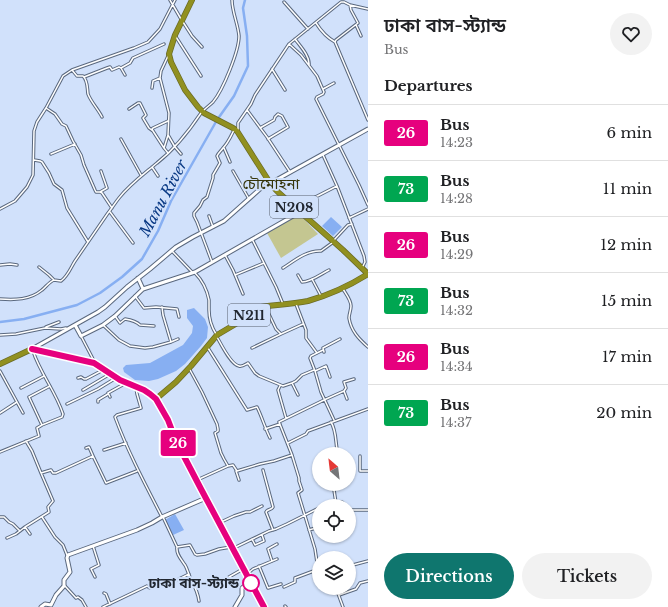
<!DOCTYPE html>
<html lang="en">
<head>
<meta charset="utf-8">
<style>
	:root { --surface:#fff; --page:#f2f2f2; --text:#202124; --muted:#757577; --line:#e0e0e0; --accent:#0f766e }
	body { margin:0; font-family:"Libre Baskerville","Noto Sans Bengali",serif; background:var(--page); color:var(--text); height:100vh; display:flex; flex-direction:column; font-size:15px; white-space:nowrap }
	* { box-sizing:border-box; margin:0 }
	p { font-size:13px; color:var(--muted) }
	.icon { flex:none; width:22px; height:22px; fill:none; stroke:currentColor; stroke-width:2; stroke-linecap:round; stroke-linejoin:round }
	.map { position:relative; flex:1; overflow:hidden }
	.side { display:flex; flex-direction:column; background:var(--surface); width:300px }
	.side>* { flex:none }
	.badge { padding:0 8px; border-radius:3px; font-size:14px; line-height:26px }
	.needle { width:26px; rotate:332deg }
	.controls { position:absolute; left:312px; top:447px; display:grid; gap:8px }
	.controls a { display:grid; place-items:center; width:44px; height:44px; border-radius:50%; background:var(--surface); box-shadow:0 1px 3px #0004; font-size:20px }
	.map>.badge { position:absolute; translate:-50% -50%; box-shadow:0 0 0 2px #fff }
	h2 { padding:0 16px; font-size:15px; line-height:36px }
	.round { display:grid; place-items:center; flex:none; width:42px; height:42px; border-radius:21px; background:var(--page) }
	.headline { display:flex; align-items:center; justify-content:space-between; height:68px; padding:0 16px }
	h1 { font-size:19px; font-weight:600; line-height:30px }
	.primary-button { display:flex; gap:8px; margin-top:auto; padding:8px 16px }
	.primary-button a { flex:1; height:46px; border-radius:24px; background:var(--accent); color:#fff; font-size:16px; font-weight:600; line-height:46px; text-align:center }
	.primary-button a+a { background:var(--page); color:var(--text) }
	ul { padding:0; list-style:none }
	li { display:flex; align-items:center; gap:12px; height:56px; padding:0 16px; border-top:1px solid var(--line) }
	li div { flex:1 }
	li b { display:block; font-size:15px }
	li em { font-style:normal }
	li .badge { min-width:44px; font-weight:700; text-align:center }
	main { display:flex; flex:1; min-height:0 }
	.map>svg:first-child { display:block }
	.green { fill:#c4c691 }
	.water { fill:#87aff2 }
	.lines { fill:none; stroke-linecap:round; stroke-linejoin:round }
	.river { stroke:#87aff2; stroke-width:2.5 }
	.street-casing { stroke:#5a687e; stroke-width:3.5 }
	.secondary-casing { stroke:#5a687e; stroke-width:5 }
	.highway-casing { stroke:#6a6b26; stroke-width:6 }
	.street { stroke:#fff; stroke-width:1.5 }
	.secondary { stroke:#fff; stroke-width:3 }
	.highway { stroke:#919020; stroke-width:4.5 }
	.line-casing { stroke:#fff; stroke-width:9 }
	.line { stroke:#e6007e; stroke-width:6 }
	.stop-dot { fill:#fff; stroke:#e6007e; stroke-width:2 }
	.labels { text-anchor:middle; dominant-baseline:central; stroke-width:4; stroke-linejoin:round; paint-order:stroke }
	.shield { fill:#d1e1fb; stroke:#565f6d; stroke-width:1 }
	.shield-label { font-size:13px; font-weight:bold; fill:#212730 }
	.stop-label { font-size:14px; font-weight:bold; fill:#212730; stroke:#d1e1fb; text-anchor:end }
	.neighbourhood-label { font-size:15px; fill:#35350a; stroke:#d1e1fb }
	.water-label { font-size:15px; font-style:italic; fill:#093984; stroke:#d1e1fb }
</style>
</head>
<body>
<main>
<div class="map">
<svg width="368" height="607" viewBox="0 0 368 607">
	<rect width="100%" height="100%" fill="#d1e1fb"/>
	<path class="green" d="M299,214L318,234L281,258L267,233Z"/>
	<path class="water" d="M331,217L342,227L333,236L322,226Z
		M194,308L205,319L208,327L207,338L201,346L185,364L176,371L158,379L149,381L135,380L124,372L123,368L126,365L150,363L183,345L192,333L193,326L187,318V310Z
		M175,514L184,530L173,535L165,520Z"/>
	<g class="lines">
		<path class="river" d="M0,322L24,319L77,305L100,293L122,277L142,259L158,231L171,201L217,120L234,96L248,66L247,36L243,8L245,0"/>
		<g class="street-casing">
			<path id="street" d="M170,0L181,19
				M284,2L308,29
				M350,5L351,10L358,23L336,40L335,42L368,120
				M183,22L192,36L202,47
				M316,23C321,31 326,37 335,42
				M356,25L361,36
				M176,37L201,76
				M295,39C300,46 310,56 309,65
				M289,44L301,55L317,76L324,92L323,94L317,97L316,99L359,185L368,205
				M121,68L130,63L133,58L164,44
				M272,69L285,90
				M72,70L77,76H83C88,81 87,87 88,94C91,102 98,109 102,117
				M84,77L107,68L110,67L112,70L119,67L121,68L125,75
				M152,88L153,81L160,78
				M323,89L334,83
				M46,108L55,114L62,124L66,126L73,141L81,155L84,165L95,190L96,192H100L102,193L112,208
				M129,109L138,103H140L146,115L143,118L149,128L153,131
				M204,110C207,107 210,105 213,102C223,90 239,51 239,36C238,24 232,12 232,0
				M247,110L267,137L290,172
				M260,128L274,120L275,117L278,114L282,116L288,127L268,139
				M238,130V123L251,104L255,95L289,44L341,2H344L350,5L368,9
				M168,135L175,147L181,154
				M121,139L141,175
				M164,148L153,131L152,129L153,128L168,121
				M224,148L230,162
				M168,153L164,148L168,135L169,113L160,78L161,71L168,56
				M51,154L75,144
				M323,155L337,186L364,256L365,262L363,266
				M34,160L40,161L42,162L49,173L54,184L62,190L67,208L88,242
				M152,167L158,176
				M233,171L249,199
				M100,192L107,188L101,171
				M296,207L337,186
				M0,209L15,201L27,187L33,175L34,131L37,122L46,108L63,76L72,70L134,48L148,42L160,29L175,0
				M110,212L133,243
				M209,216L213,227
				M349,218L368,209
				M252,239L276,287L283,304
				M334,240L348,225L352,224
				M172,251L193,273
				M225,255L233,270L243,294
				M212,262L197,222L194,216V213L200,206L203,200L207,197L213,178V175L220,163L217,156C219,152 221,151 223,148C228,143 231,136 234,130
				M0,265L10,264L17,265
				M39,267L49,275L54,280
				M283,268C294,261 307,250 321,251L332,243
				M195,273C202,280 207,290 209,300C209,303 209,307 209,310C209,319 211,326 216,334
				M235,275L264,263
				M298,275L302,282C311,282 321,274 329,270
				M312,279L321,296
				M343,289C346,294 351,300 351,306C351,310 349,314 349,318C351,331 359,339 368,347
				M135,296L144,308L156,307L177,309L179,317
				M0,299C15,300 30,300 42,290C46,287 49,282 54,280L61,281C68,276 71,267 75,261C86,245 97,229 108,213C112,208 115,203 119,198C130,184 144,174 157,163C175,149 189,131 201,113
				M296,304L306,330V338L317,353
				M266,308L276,329L281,334L303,324
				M115,316L120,323L125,319C131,320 136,321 140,325L154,326
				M103,325L119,340L130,346L145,348L153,347L171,342L163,315L162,307
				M46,327L59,322
				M0,335L16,334L45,328L61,329L66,328L67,329
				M81,336L94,361
				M217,337C221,344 231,365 239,366C242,367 246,364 248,363L255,373L259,376L283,386L292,383L296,381L302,375L314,370
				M171,342L178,339
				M208,348L247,410L257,407C262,417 265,428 270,438
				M252,348L281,334
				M323,350L311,356L310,358L315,371L321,392L334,420
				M33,351C40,373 56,392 63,414L62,417L42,425L29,397L50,386
				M324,352L323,348L340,339
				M190,370L202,392L217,424L218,429V431L215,433L221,453L224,459L228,466L197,480
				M0,371L23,413
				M315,371L326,366L330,377
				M78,378L81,377L84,379H86L103,370
				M292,383L298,395
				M280,386L278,390L286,418
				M21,388L44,376
				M136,388L137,394L141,408L117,415L115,417C128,452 145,484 162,517
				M83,390L110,374
				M344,391L347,399
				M110,397L108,393L126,383
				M98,402V400L108,394
				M67,404L98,389L116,378
				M0,413L17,402
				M331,422C337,432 335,443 338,454
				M265,429L280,424
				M26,441L32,451L41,473L51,470L53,473H56L93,456L106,483L137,471
				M288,443L306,434L308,431L368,409
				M86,448L89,447L93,456
				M104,450L126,443
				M0,452L39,436L37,428L42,425
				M360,456V471H368
				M228,466L233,465L237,471L260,464L274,461L292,455
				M263,470L273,507C272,510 267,509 266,512L273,530
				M236,471L239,480
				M331,484L334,490L336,503
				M326,506L342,502L344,504V506
				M349,510H368
				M0,517H4L9,522L13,524L20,531
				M42,517L55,537L63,545L67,555
				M163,517L177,547C176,554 181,559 185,565C187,568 188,573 190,577C194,585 198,592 199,601
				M221,522L234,516L246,512H250L262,506
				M25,527L30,534
				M309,530L319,527
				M7,538L16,534L25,527L49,512L48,507L53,501L41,473
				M252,539L255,545L264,541L262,535
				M93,546L99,565L91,569L95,577
				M177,547L190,545L195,554L197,555L205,554L219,549L231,547
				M234,548L269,531L276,529L287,524L319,508
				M272,561L268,549L277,544
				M259,566L268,588L281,584
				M349,566L368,561
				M318,569L315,549L302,506L298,493L302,490L299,481V478L292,455L279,422L324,400L344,391L346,388L344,382L354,379
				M247,574L253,569L277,559
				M229,577L243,569
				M65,586L76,598L78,597L82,600L86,607
				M284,587L295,582V578L319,569
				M336,588L343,607
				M104,593L106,594L110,604
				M339,595L356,589L360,583L368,581
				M285,606L286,607
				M103,607L147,586L150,588L172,579H174L175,581L189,574"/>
		</g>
		<g class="secondary-casing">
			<path id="secondary" d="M138,278L143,289
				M75,325L81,336L103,325L115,316L143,289L195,272L300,212
				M32,349L98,312L105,307L127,287L150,269L176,247L193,237L224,221L260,189L368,129
				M41,607L45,604L51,605L56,595L64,586V580L70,572L67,558L68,555L137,530L152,523L162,517L206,498
				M235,607L242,595V588L250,582"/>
		</g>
		<g class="highway-casing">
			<path id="highway" d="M0,364L32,349L94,363L120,380L145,390L150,394L156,399L168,420L176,441L206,498L264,607
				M156,399L176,382L191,366L217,335L239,322L256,310L261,307C276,305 292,304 308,301C329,295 349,286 368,274L343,250L279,193L272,186L237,131L233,128L204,113L198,107L185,90L171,62L169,54L175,35L192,0"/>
		</g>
		<use href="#street" class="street"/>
		<use href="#secondary" class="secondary"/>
		<use href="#highway" class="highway"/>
	</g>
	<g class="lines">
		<g class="line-casing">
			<path id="line" d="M32,349L94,363L120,380L144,390L150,394L156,399L168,420L176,441L201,489L264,607"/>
		</g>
		<use href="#line" class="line"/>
	</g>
	<circle class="stop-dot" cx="251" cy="583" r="8"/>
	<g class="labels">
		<g class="shield">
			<rect x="270" y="196" width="48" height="22" rx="3"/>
			<rect x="228" y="304" width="42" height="22" rx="3"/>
		</g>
		<g class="shield-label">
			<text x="294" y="207">N208</text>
			<text x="249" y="315">N211</text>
		</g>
		<g class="stop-label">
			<text x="239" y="583">ঢাকা বাস-স্ট্যান্ড</text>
		</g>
		<g class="neighbourhood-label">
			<text x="271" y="183">চৌমোহনা</text>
		</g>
		<g class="water-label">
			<text transform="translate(163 198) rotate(-62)">Manu River</text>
		</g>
	</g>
</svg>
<div class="controls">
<a><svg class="needle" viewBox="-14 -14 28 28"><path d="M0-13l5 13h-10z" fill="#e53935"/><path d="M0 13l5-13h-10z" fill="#757577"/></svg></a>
<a><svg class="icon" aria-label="locate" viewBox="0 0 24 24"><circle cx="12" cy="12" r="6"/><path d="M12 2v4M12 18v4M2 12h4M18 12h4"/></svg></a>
<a><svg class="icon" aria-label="layers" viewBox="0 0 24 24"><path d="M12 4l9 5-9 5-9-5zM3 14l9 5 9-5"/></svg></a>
</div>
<b class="badge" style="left:178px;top:443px;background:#e6007e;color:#fff">26</b>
</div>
<section class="side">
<div class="headline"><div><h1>ঢাকা বাস-স্ট্যান্ড</h1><p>Bus</p></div><a class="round"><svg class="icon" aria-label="heart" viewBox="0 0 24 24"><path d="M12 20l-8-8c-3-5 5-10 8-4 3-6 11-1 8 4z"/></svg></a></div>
<h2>Departures</h2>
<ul>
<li><span class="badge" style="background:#e6007e;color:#fff">26</span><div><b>Bus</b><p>14:23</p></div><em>6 min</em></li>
<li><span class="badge" style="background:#00a651;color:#fff">73</span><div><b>Bus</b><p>14:28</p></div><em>11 min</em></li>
<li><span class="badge" style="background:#e6007e;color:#fff">26</span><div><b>Bus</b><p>14:29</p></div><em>12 min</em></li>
<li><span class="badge" style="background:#00a651;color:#fff">73</span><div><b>Bus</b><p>14:32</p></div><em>15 min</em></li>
<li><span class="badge" style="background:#e6007e;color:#fff">26</span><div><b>Bus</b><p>14:34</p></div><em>17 min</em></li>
<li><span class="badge" style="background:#00a651;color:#fff">73</span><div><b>Bus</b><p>14:37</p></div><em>20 min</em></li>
</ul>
<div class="primary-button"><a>Directions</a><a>Tickets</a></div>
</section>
</main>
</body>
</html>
